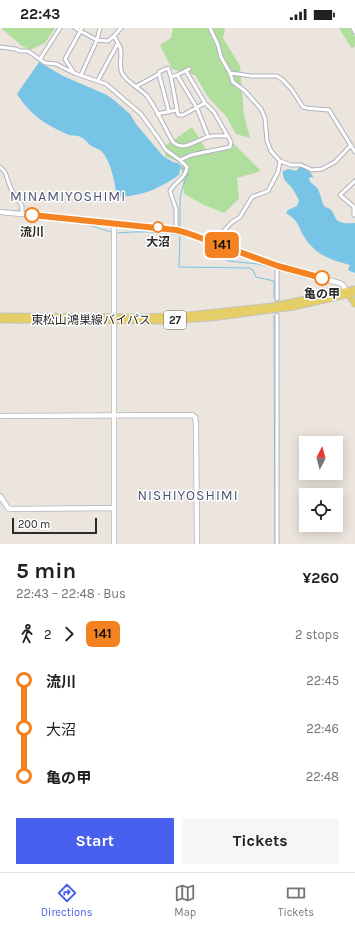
<!DOCTYPE html>
<html lang="en">
<head>
<meta charset="utf-8">
<style>
	:root { --surface:#fff; --page:#f6f6f6; --text:#202124; --muted:#757577; --line:#e0e0e0; --accent:#4860ed }
	body { margin:0; font-family:Karla,"Noto Sans JP",sans-serif; background:var(--page); color:var(--text); height:100vh; display:flex; flex-direction:column; font-size:15px; white-space:nowrap }
	* { box-sizing:border-box; margin:0 }
	p { font-size:13px; color:var(--muted) }
	.icon { flex:none; width:22px; height:22px; fill:none; stroke:currentColor; stroke-width:2; stroke-linecap:round; stroke-linejoin:round }
	.map { position:relative; height:516px; overflow:hidden }
	.sheet { display:flex; flex-direction:column; background:var(--surface); flex:1 }
	.sheet>* { flex:none }
	.badge { padding:0 8px; border-radius:6px; font-size:14px; line-height:26px }
	.needle { width:26px; rotate:6deg }
	.tools { position:absolute; left:299px; top:408px; display:grid; gap:8px }
	.tools a { display:grid; place-items:center; width:44px; height:44px; border-radius:0px; background:var(--surface); box-shadow:0 2px 10px #0003; font-size:20px }
	.scale { position:absolute; left:12px; bottom:10px; width:85px; box-sizing:border-box; padding-left:4px; border:2px solid #2a2a2a; border-top:0; font-size:11px; line-height:14px; white-space:nowrap; color:#2a2a2a; -webkit-text-stroke:3px #fff; paint-order:stroke }
	.map>.badge { position:absolute; translate:-50% -50%; box-shadow:0 0 0 2px #fff }
	.legs { display:flex; align-items:center; gap:6px; height:44px; padding:0 16px; font-size:13px }
	.legs p { margin-inline-start:auto }
	.overview { display:flex; align-items:center; justify-content:space-between; height:68px; padding:0 16px }
	h1 { font-size:22px; font-weight:700; line-height:30px }
	.button { display:flex; gap:8px; margin-top:auto; padding:8px 16px }
	.button a { flex:1; height:46px; border-radius:0px; background:var(--accent); color:#fff; font-size:16px; font-weight:700; line-height:46px; text-align:center }
	.button a+a { background:var(--page); color:var(--text) }
	ul { padding:0 16px; list-style:none }
	li { display:flex; align-items:center; gap:14px; height:48px; font-size:15px }
	li i { display:grid; place-items:center; width:6px; height:100%; margin:0 5px; background:currentColor }
	li i::after { content:''; width:10px; height:10px; margin:-5px; border:3px solid; border-radius:50%; background:var(--surface) }
	li p { margin-inline-start:auto }
	li:first-child i { background:linear-gradient(#0000 50%,currentColor 0) }
	li:last-child i { background:linear-gradient(currentColor 50%,#0000 0) }
	.status { display:flex; justify-content:space-between; align-items:center; height:28px; padding:0 20px; background:var(--surface); direction:ltr }
	.status svg { height:11px; fill:currentColor }
	.menu { display:flex; justify-content:space-around; align-items:center; height:56px; border-top:1px solid var(--line); background:var(--surface); font-size:11px; color:var(--muted) }
	.menu a { display:grid; justify-items:center; gap:2px }
	.menu .current { color:var(--accent) }
	.map>svg:first-child { display:block }
	.green { fill:#b0de9d }
	.water { fill:#77c4e6 }
	.lines { fill:none; stroke-linecap:round; stroke-linejoin:round }
	.stream { stroke:#77c4e6; stroke-width:1 }
	.street-casing { stroke:#b0b2bd; stroke-width:5 }
	.secondary-casing { stroke:#b0b2bd; stroke-width:6 }
	.primary-casing { stroke:#c3c3c3; stroke-width:7 }
	.street { stroke:#fff; stroke-width:3 }
	.secondary { stroke:#fff; stroke-width:4.5 }
	.primary { stroke:#e6ce66; stroke-width:5 }
	.line-1-casing { stroke:#fff; stroke-width:9 }
	.line-1 { stroke:#f58220; stroke-width:6 }
	.stop-1-dot { fill:#fff; stroke:#f58220; stroke-width:2 }
	.labels { text-anchor:middle; dominant-baseline:central; stroke-width:3; stroke-linejoin:round; paint-order:stroke }
	.shield { fill:#fff; stroke:#6a6a6a; stroke-width:1 }
	.shield-label { font-size:11px; font-weight:bold; fill:#2a2a2a }
	.stop-label { font-size:12px; font-weight:bold; fill:#2a2a2a; stroke:#fff }
	.street-label { font-size:12px; fill:#2a2a2a; stroke:#fff }
	.quarter-label { font-size:14px; letter-spacing:1px; fill:#4d5377; stroke:#fff }
</style>
</head>
<body>
<div class="status"><b>22:43</b><svg viewBox="0 0 49 12"><path d="M0 12V9h3v3zM5 12V6h3v6zM10 12V3h3v9zM15 12V0h3v12zM26 1h20v11H26zM47 4h2v5h-2z"/></svg></div>
<div class="map">
<svg width="355" height="516" viewBox="0 0 355 516">
	<rect width="100%" height="100%" fill="#ebe5dd"/>
	<path class="green" d="M1,0H55L45,15L30,22L21,17Z
		M173,0H225L223,10L240,38L244,87L250,110L236,106L226,88L208,69L195,47L172,41L160,17L171,10Z
		M339,0H352L355,8V18L352,21Z
		M192,99L209,126L218,124L233,115L261,143L237,150L239,171L224,185L204,177L184,166L181,135L165,128V118Z"/>
	<path class="water" d="M39,34L63,48L107,67L114,72L130,86L136,96L163,128L173,134L178,135L181,138L179,147C158,161 143,168 117,169C115,156 111,132 101,123C99,121 96,120 93,119C88,116 84,109 78,108C75,107 73,108 69,107C46,97 30,87 17,66Z
		M300,139C308,140 311,144 314,151L312,149L309,150C310,156 314,156 317,160C321,165 321,174 325,179C340,182 327,198 355,195V245L348,242L350,237C330,232 314,226 303,207C297,195 299,194 286,185L288,182L297,178L299,172C297,169 295,164 292,160C287,154 282,152 283,143L289,141L296,143Z"/>
	<g class="lines">
		<path class="stream" d="M2,182L20,183
			M23,183L67,187L69,188
			M75,193L111,204
			M180,202V171L182,161L188,146L185,141L181,140
			M117,205C141,203 168,203 192,210
			M180,205L179,239L249,240L253,242L256,249L274,253V270
			M197,211L210,218L217,226L228,233L258,236L275,241
			M279,242L306,250
			M274,288L275,516"/>
		<g class="street-casing">
			<path id="street" d="M75,0L97,12L108,13L114,8
				M210,0L218,17L221,29L230,45L233,54L245,63L261,81L265,90L267,113L271,123L280,133L291,137H301L312,142L322,141L335,134L351,117
				M353,0L355,4
				M118,15C125,25 117,35 122,45C126,54 140,60 147,68C157,81 164,99 173,114C184,124 196,112 208,109C214,107 222,108 227,108
				M0,19L15,21L20,23H28L45,35L56,36L74,45L106,56L141,86L159,111L166,122L180,132L187,139C186,150 175,154 170,163L176,181V202
				M40,31L60,0
				M186,43L205,75
				M74,45L65,31L82,0
				M230,45L252,48H277L283,52L292,62L303,79L306,80L329,82L355,124
				M159,46L169,84
				M81,47L97,12L100,0
				M177,47L189,41
				M171,49L178,87H183L205,75L214,84L231,114L230,119L191,127L180,132
				M98,52L118,15L114,8L121,0
				M137,58L159,46V44L168,40L171,49L177,47L197,80L208,108
				M157,86L177,82
				M0,139L5,144L11,161L22,178V186
				M354,187V179L340,167L355,153
				M218,216L223,204L231,195L240,189L252,169L268,163L278,144L280,133
				M277,271V243L278,238
				M277,287V516"/>
		</g>
		<g class="secondary-casing">
			<path id="secondary" d="M0,184L142,197L176,202L218,216L278,238L339,255L343,257L346,263
				M0,388L192,387L195,389L196,395L197,516
				M0,468L8,480L11,481L114,480
				M114,516V195"/>
		</g>
		<g class="primary-casing">
			<path id="primary" d="M347,264L355,276
				M0,288L145,289L188,287L272,278L355,261
				M0,292L158,293L211,290L294,279L355,265"/>
		</g>
		<use href="#street" class="street"/>
		<use href="#secondary" class="secondary"/>
		<use href="#primary" class="primary"/>
	</g>
	<g class="lines">
		<g class="line-1-casing">
			<path id="line-1" d="M32,187L176,202L187,205L278,238L322,250"/>
		</g>
		<use href="#line-1" class="line-1"/>
	</g>
	<g class="stop-1-dot">
		<circle cx="32" cy="187" r="7"/>
		<circle cx="158" cy="199" r="5"/>
		<circle cx="322" cy="250" r="7"/>
	</g>
	<g class="labels">
		<rect class="shield" x="164" y="283" width="22" height="18" rx="3"/>
		<g class="shield-label">
			<text x="175" y="292">27</text>
		</g>
		<g class="stop-label">
			<text x="32" y="204">流川</text>
			<text x="158" y="214">大沼</text>
			<text x="322" y="266">亀の甲</text>
		</g>
		<g class="street-label">
			<text x="91" y="292">東松山鴻巣線バイパス</text>
		</g>
		<g class="quarter-label">
			<text x="68" y="168">MINAMIYOSHIMI</text>
			<text x="188" y="467">NISHIYOSHIMI</text>
		</g>
	</g>
</svg>
<div class="tools">
<a><svg class="needle" viewBox="-14 -14 28 28"><path d="M0-13l5 13h-10z" fill="#e53935"/><path d="M0 13l5-13h-10z" fill="#757577"/></svg></a>
<a><svg class="icon" aria-label="locate" viewBox="0 0 24 24"><circle cx="12" cy="12" r="6"/><path d="M12 2v4M12 18v4M2 12h4M18 12h4"/></svg></a>
</div>
<div class="scale">200 m</div>
<b class="badge" style="left:222px;top:217px;background:#f58220;color:#111">141</b>
</div>
<section class="sheet">
<div class="overview"><div><h1>5 min</h1><p>22:43 – 22:48 · Bus</p></div><b>¥260</b></div>
<div class="legs"><svg class="icon" aria-label="walk" viewBox="0 0 24 24"><circle cx="13" cy="4" r="2"/><path d="M13 8l-2 6 4 7M11 14l-3 7M7 12l3-4h3l4 4"/></svg>2<svg class="icon" aria-label="forward" viewBox="0 0 24 24"><path d="M9 5l7 7-7 7"/></svg><b class="badge" style="background:#f58220;color:#111">141</b><p>2 stops</p></div>
<ul>
<li><i style="color:#f58220"></i><b>流川</b><p>22:45</p></li>
<li><i style="color:#f58220"></i><span>大沼</span><p>22:46</p></li>
<li><i style="color:#f58220"></i><b>亀の甲</b><p>22:48</p></li>
</ul>
<div class="button"><a>Start</a><a>Tickets</a></div>
</section>
<nav class="menu">
<a class="current"><svg class="icon" aria-label="directions" viewBox="0 0 24 24"><path d="M12 3l9 9-9 9-9-9zM9 14v-3h6M13 9l2 2-2 2"/></svg>Directions</a>
<a><svg class="icon" aria-label="map" viewBox="0 0 24 24"><path d="M3 6l6-2 6 2 6-2v14l-6 2-6-2-6 2zM9 4v14M15 6v14"/></svg>Map</a>
<a><svg class="icon" aria-label="tickets" viewBox="0 0 24 24"><path d="M3 7h18v10H3zM15 7v10"/></svg>Tickets</a>
</nav>
</body>
</html>
